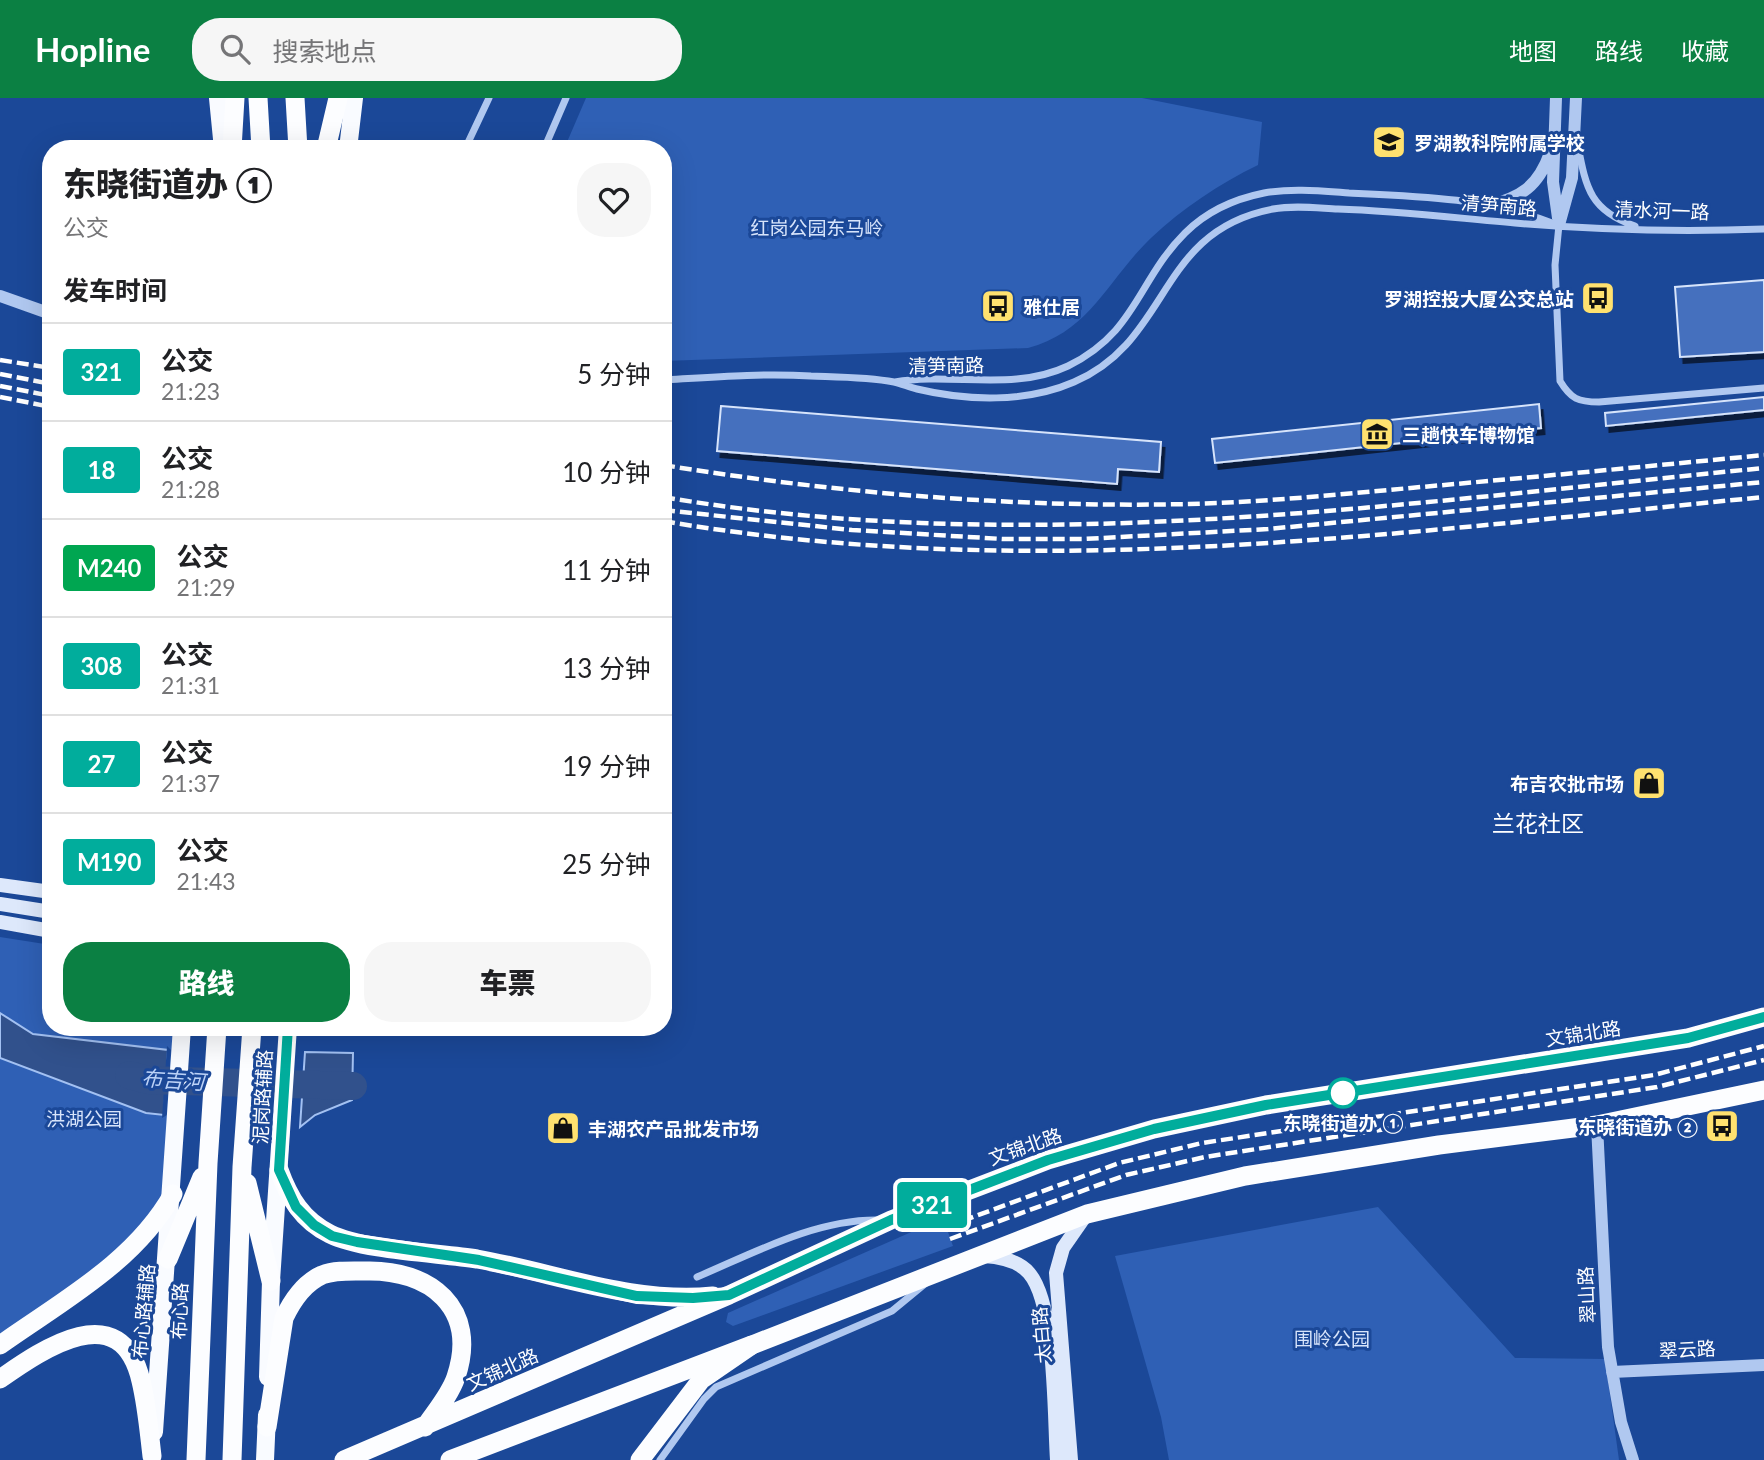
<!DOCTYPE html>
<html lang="zh">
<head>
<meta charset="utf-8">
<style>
	:root { --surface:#fff; --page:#f6f6f6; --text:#202124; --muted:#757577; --line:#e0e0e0; --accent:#0b8043 }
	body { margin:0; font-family:Lato,"Noto Sans SC",sans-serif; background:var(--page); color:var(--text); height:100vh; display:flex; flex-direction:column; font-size:26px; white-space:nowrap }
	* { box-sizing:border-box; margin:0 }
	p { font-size:23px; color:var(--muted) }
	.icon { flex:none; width:38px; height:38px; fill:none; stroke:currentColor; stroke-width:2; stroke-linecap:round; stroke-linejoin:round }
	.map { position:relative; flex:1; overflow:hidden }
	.details { position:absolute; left:42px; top:42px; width:630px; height:896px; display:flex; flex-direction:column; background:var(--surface); border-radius:28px; box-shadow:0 7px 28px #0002 }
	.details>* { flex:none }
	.badge { padding:0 14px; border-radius:5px; font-size:24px; line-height:46px }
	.map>.badge { position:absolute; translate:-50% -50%; box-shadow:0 0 0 4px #fff }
	h2 { padding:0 21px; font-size:26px; line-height:63px }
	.round { display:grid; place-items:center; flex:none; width:74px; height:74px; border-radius:28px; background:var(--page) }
	.headline { display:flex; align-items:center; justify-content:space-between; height:119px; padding:0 21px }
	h1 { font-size:33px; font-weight:800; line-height:52px }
	.button { display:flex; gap:14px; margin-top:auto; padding:14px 21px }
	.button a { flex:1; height:80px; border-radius:28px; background:var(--accent); color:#fff; font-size:28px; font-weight:800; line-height:80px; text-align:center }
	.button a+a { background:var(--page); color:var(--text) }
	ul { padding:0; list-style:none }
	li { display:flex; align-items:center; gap:21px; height:98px; padding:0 21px; border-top:2px solid var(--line) }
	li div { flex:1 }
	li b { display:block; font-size:26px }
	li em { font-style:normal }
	li .badge { min-width:77px; font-weight:700; text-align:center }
	header { display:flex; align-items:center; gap:42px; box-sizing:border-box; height:98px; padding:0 35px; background:var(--accent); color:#fff }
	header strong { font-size:33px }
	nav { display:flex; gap:38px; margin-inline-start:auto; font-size:24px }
	.search { width:490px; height:63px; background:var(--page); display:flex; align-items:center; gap:18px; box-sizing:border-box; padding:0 24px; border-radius:28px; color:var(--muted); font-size:26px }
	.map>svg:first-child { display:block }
	.green { fill:#2f60b5 }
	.water { fill:#31518c; stroke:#a3c1f2; stroke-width:2 }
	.pier { fill:#1b4898 }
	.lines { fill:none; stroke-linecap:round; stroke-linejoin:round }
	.river { stroke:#31518c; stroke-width:28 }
	.building { fill:#4470be; stroke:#d7e4fb; stroke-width:2; filter:url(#shadow) }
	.minor { stroke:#b0c8f0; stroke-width:7 }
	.tertiary { stroke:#b0c8f0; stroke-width:12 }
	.secondary { stroke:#dde8fb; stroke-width:14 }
	.primary { stroke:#f9fbff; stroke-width:18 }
	.trunk { stroke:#fcfdff; stroke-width:19 }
	.rail { stroke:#fff; stroke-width:4.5; stroke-dasharray:12 5; stroke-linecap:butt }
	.trunk-bridge { stroke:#fcfdff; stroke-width:19 }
	.line-casing { stroke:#fff; stroke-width:16 }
	.line { stroke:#01ad9c; stroke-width:10 }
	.stop-dot { fill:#fff; stroke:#01ad9c; stroke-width:3.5 }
	.labels { text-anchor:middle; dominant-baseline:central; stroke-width:6; stroke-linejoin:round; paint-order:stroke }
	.poi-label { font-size:19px; font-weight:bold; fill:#fff; stroke:#1b4898; text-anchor:start }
	.street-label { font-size:19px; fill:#fff; stroke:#1b4898 }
	.park-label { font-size:19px; fill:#d7e4fb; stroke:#1b4898 }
	.stop-label { font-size:19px; font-weight:bold; fill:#fff; stroke:#1b4898 }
	.water-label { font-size:21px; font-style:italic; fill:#bcd2f7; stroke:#1b4898 }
	.quarter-label { font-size:23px; fill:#fff; stroke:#1b4898 }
</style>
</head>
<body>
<header>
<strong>Hopline</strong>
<div class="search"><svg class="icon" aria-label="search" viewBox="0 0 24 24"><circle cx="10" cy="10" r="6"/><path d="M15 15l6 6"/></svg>搜索地点</div>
<nav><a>地图</a><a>路线</a><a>收藏</a></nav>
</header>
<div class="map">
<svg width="1764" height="1362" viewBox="0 0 1764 1362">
	<defs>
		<filter id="shadow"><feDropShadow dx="3.5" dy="6" stdDeviation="0" flood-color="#0009"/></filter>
	</defs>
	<rect width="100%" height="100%" fill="#1b4898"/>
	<path class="green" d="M586,0H1142L1262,24L1258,67C1219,86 1183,110 1151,140C1107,182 1091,233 1028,250L663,263V51H564Z
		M0,839L51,847V929H174L162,1112L139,1147L0,1246Z
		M1378,1109L1515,1260L1605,1261L1619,1362H1169L1161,1319L1115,1158Z
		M943,1120L953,1148L733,1228L726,1224L728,1215Z"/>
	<path class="water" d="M0,915L33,936L168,952L164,1017L146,1015L0,960Z
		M305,954L353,955L352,1002L315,1017L300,1029Z"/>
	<path class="pier" d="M167,948L171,952L167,1017L162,1020Z"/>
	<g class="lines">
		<path class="river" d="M129,977L148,982L353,988"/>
	</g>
	<path class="building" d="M1764,182V254L1680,259L1675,189Z
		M1764,299V312L1606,328L1605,315Z
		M1539,306L1541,330L1215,365L1212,341Z
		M721,308L1161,344L1159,374L1118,371L1117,386L717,353Z"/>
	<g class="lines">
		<path class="minor" d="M1578,48C1586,91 1591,113 1635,128
			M465,51L489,0
			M544,51L566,0
			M1559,127L1555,167L1560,283C1571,301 1578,304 1599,304L1764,290
			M663,282C713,279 762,275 811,278C838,279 868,279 894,284C902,286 909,289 917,291C967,303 1026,305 1074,284C1172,242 1156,133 1273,111C1294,107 1317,110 1338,111C1397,113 1456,120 1515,125C1597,132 1682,134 1764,131
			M895,284C952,274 1013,294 1068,268C1137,234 1137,183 1185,135C1207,113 1234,101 1264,95C1292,90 1321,93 1349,95C1417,98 1488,100 1552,125
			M697,1179C754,1155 814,1122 876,1122
			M660,1362L704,1301L716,1289L892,1213L926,1185"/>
		<path class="tertiary" d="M1556,0L1553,84L1558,120
			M1488,108C1521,99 1538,89 1550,55
			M1559,127L1572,80L1576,0
			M0,198L51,216
			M1597,1027L1608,1249L1621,1324L1633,1362
			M1612,1274L1764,1267"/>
		<path class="secondary" d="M0,787L51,794
			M0,806L51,814
			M0,824L51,833
			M984,1158C1000,1159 1018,1162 1029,1175C1056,1206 1054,1318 1057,1362
			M1071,1362L1056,1175L1063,1150L1086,1117"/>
		<path class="primary" d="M218,0L223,51
			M348,51L354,0
			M268,1279L271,1183L288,929
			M154,1334L182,929
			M265,1362L267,1317"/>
		<path class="trunk" d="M258,0L261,51
			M295,0L298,51
			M232,51L235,0
			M326,51L338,0
			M279,1072C289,1100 302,1122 330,1136C362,1152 438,1155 477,1161C556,1175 632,1206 713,1198
			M247,1085L271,1183
			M168,1161L202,1079
			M0,1247C62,1203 135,1164 173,1096
			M0,1281C43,1251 121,1197 141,1283C147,1308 149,1333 152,1358
			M267,1329L284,1220C292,1203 304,1185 322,1177C335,1172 351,1173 365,1173C430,1171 479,1210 456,1279C450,1297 435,1314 425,1329
			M196,1362L208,1065L217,929
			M232,1362L242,1069L252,929
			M344,1362L729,1197L891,1122L1048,1062L1154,1031L1266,1007L1688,940L1764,919
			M640,1362L701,1282L752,1247L1087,1116L1245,1078L1439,1047L1597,1027L1764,992"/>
		<path class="rail" d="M0,262L51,270
			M0,276L51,286
			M0,288L51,298
			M0,299L51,309
			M663,367C836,395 1013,410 1189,406C1266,404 1344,396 1421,389C1536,379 1650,368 1764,357
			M663,399C1028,461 1400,405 1764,370
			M663,412L852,432L1003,441H1084L1268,431L1764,384
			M663,423C1031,486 1396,435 1764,399
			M946,1129L1119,1065L1202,1045L1654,977L1764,948
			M950,1141L1126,1077L1205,1059L1657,989L1764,962"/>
		<path class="trunk-bridge" d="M450,1362L752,1247"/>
	</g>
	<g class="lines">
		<g class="line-casing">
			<path id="line" d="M288,929L279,1072L296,1109L314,1127L332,1138L357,1144L479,1162L637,1198L693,1200L729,1197L891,1122L1048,1062L1154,1031L1266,1007L1688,940L1764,919"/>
		</g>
		<use href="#line" class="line"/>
	</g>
	<defs>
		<g id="school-square" transform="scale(1.75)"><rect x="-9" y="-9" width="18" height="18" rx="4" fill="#ffe16f" stroke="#1b4898"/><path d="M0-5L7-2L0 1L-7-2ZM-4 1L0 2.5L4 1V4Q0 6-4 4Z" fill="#111"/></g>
		<g id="bus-square" transform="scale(1.75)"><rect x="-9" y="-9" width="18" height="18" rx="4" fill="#ffe16f" stroke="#1b4898"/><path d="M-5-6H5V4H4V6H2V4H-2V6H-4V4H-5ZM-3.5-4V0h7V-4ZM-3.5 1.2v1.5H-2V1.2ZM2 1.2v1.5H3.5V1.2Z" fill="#111"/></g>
		<g id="museum-square" transform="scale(1.75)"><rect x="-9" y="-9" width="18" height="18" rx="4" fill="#ffe16f" stroke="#1b4898"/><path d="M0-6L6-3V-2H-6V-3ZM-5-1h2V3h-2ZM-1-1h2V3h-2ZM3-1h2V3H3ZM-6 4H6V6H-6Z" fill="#111"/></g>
		<g id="shop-square" transform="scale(1.75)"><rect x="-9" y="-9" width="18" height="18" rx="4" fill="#ffe16f" stroke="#1b4898"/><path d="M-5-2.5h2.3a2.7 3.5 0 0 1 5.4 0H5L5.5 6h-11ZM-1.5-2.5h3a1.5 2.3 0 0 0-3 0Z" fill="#111"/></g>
	</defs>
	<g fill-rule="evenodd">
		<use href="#school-square" x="1389" y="44"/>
		<use href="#bus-square" x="1598" y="200"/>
		<use href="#bus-square" x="998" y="208"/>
		<use href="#museum-square" x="1377" y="336"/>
		<use href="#shop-square" x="1649" y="685"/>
		<use href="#bus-square" x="1722" y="1028"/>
		<use href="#shop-square" x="563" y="1030"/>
	</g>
	<circle class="stop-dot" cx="1343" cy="995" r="14"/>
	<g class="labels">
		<g class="poi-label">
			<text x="1414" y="44">罗湖教科院附属学校</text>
			<text x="1574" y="200" text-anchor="end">罗湖控投大厦公交总站</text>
			<text x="1023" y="208">雅仕居</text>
			<text x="1402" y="336">三趟快车博物馆</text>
			<text x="1624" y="685" text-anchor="end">布吉农批市场</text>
			<text x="1698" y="1028" text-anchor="end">东晓街道办 ②</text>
			<text x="588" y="1030">丰湖农产品批发市场</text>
		</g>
		<g class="street-label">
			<text transform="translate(1499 107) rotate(5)">清笋南路</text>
			<text transform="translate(1662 112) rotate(2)">清水河一路</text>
			<text transform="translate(946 267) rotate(-1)">清笋南路</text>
			<text transform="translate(1583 935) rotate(-9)">文锦北路</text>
			<text transform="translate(262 999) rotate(-87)">泥岗路辅路</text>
			<text transform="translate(1025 1048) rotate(-19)">文锦北路</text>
			<text transform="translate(1586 1197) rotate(-93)">翠山路</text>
			<text transform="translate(143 1213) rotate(-85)">布心路辅路</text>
			<text transform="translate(179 1213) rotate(-88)">布心路</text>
			<text transform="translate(1041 1237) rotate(-95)">太白路</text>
			<text transform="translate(1687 1251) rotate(-3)">翠云路</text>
			<text transform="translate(502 1271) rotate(-24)">文锦北路</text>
		</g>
		<g class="park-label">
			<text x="817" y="129">红岗公园东马岭</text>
			<text x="84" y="1020">洪湖公园</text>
			<text x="1332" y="1240">围岭公园</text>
		</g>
		<g class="stop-label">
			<text x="1343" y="1024">东晓街道办 ①</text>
		</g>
		<g class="water-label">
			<text transform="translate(173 981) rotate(4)">布吉河</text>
		</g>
		<g class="quarter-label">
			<text x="1538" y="725">兰花社区</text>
		</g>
	</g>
</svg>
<b class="badge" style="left:932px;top:1107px;background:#01ad9c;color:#fff">321</b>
<section class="details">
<div class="headline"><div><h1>东晓街道办 ①</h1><p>公交</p></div><a class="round"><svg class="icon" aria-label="heart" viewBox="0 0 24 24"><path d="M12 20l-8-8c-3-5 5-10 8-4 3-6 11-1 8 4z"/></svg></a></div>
<h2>发车时间</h2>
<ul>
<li><span class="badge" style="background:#01ad9c;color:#fff">321</span><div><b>公交</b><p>21:23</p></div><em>5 分钟</em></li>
<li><span class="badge" style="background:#01ad9c;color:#fff">18</span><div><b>公交</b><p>21:28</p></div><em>10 分钟</em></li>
<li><span class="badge" style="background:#00a651;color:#fff">M240</span><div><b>公交</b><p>21:29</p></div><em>11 分钟</em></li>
<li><span class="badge" style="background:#01ad9c;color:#fff">308</span><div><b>公交</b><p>21:31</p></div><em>13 分钟</em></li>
<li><span class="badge" style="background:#01ad9c;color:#fff">27</span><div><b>公交</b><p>21:37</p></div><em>19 分钟</em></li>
<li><span class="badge" style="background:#01ad9c;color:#fff">M190</span><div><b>公交</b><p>21:43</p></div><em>25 分钟</em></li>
</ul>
<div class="button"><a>路线</a><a>车票</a></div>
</section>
</div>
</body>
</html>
